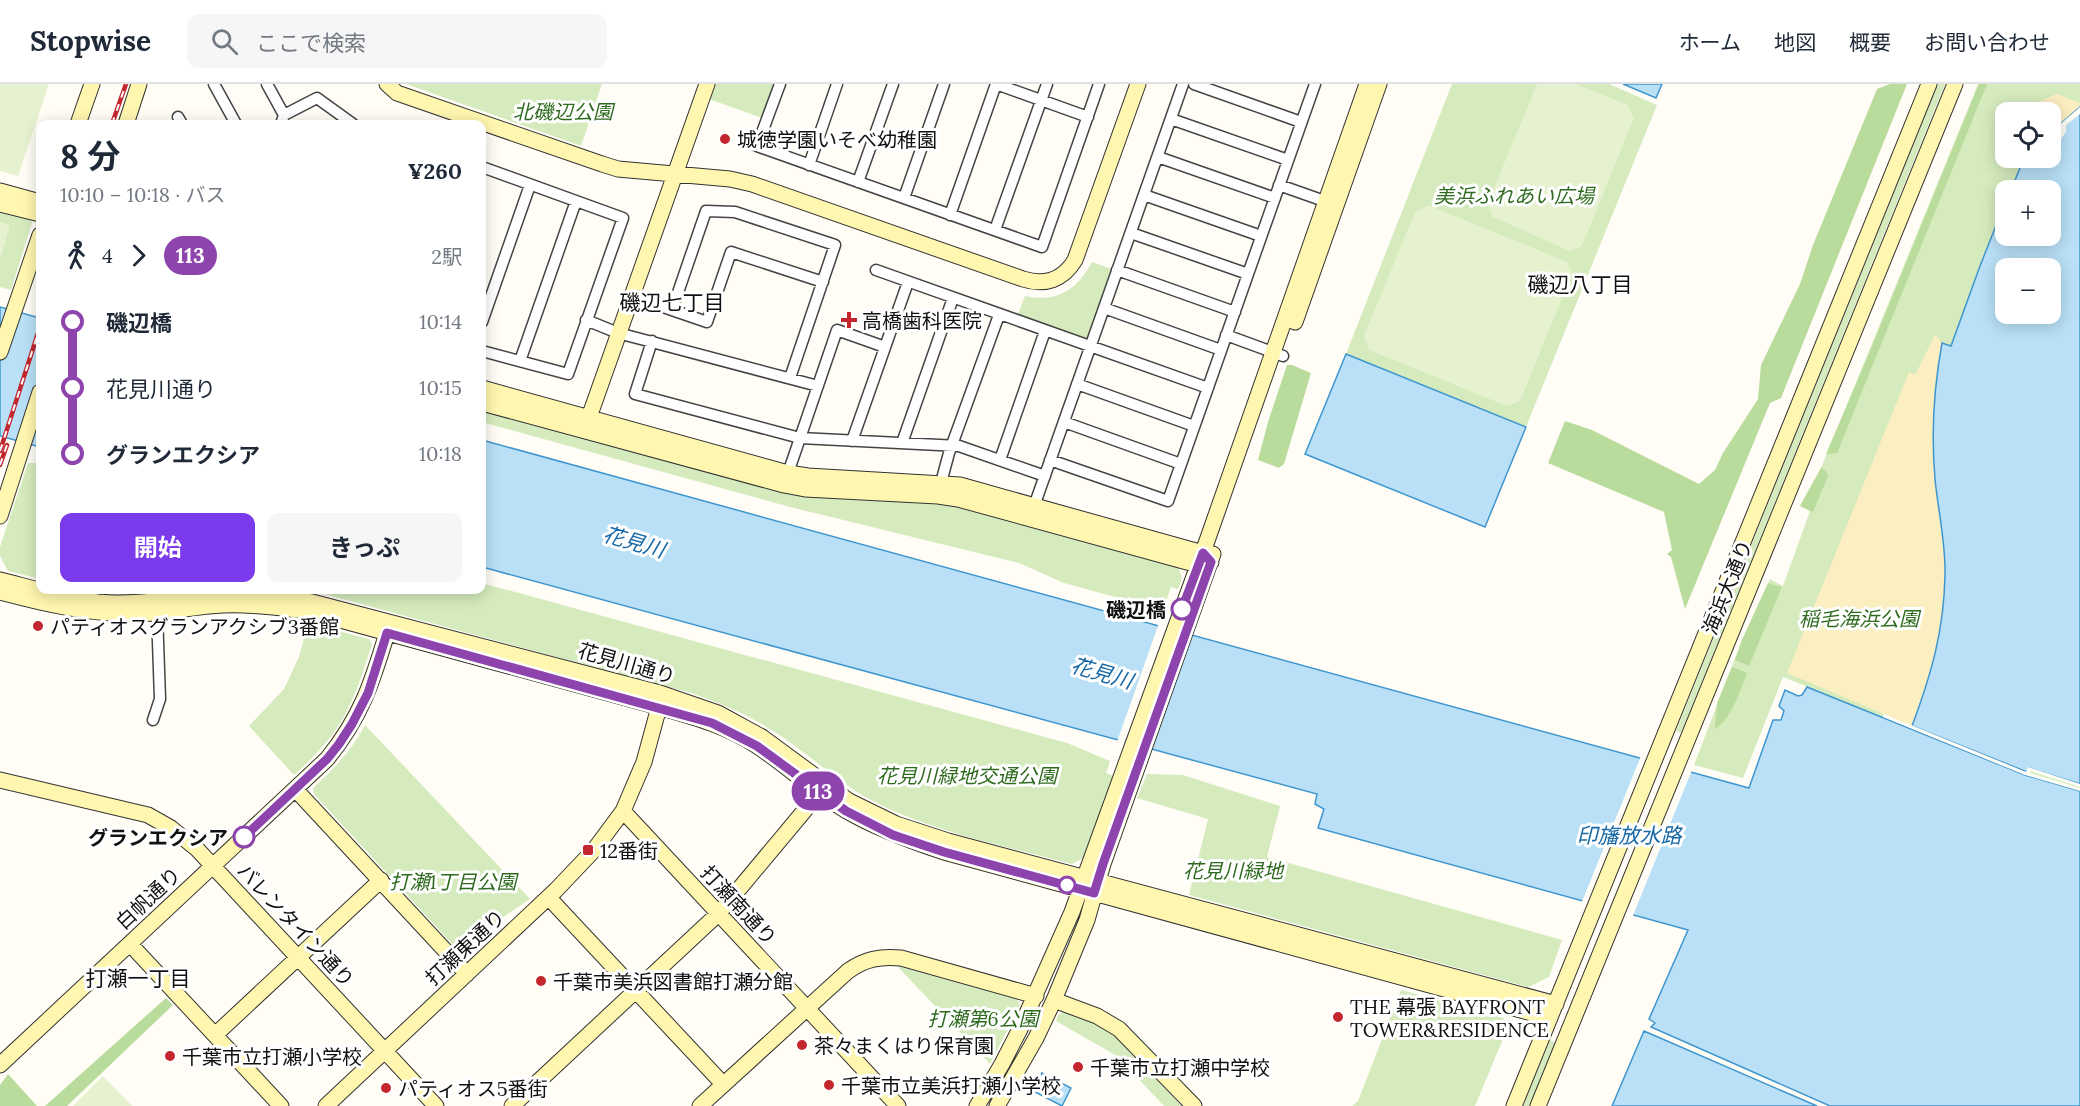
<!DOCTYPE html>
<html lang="ja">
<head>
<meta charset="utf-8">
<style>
	:root { --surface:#fff; --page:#f6f6f7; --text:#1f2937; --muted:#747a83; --line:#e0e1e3; --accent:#7c3aed }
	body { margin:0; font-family:Lora,"Noto Sans JP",serif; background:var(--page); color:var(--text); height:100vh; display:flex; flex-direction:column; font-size:22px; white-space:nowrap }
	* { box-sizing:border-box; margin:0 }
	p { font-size:20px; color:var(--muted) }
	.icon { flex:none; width:33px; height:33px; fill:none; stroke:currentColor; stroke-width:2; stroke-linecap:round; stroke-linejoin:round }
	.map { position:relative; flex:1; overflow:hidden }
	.panel { position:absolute; left:36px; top:36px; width:450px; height:474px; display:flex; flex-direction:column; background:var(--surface); border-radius:12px; box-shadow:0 3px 15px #0003 }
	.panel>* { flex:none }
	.badge { padding:0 12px; border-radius:20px; font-size:21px; line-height:39px }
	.buttons { position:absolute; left:1995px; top:18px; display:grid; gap:12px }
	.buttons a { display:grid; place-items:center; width:66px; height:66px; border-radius:12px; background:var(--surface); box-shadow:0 3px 15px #0003; font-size:30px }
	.map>.badge { position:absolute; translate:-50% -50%; box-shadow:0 0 0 3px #fff }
	.legs { display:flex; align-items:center; gap:9px; height:66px; padding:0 24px; font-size:20px }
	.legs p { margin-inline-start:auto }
	.summary { display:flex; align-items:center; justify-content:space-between; height:102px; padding:0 24px }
	h1 { font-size:33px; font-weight:700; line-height:45px }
	.button { display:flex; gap:12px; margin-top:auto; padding:12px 24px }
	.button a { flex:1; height:69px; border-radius:12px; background:var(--accent); color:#fff; font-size:24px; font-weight:700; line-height:69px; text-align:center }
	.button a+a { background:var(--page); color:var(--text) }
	ul { padding:0 24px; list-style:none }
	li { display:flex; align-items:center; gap:21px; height:66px; font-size:22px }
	li i { display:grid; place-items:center; width:9px; height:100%; margin:0 8px; background:currentColor }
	li i::after { content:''; width:15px; height:15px; margin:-8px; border:4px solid; border-radius:50%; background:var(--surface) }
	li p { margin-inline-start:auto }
	li:first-child i { background:linear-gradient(#0000 50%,currentColor 0) }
	li:last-child i { background:linear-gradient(currentColor 50%,#0000 0) }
	header { display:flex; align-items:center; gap:36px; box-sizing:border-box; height:84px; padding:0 30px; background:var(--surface); border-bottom:2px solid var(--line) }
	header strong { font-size:28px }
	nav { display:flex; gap:33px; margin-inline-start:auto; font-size:21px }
	.search { width:420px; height:54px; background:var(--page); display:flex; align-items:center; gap:15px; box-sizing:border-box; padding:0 21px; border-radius:12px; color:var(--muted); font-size:22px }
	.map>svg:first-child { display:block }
	.green { fill:#d5ebbd; fill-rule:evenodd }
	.forest { fill:#b9dc9c }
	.sand { fill:#fbeec1 }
	.pitch { fill:#e6f2cf }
	.water { fill:#b9e0f7; stroke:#3f96cf; stroke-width:1.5; fill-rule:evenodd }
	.pier { fill:#fffdf5 }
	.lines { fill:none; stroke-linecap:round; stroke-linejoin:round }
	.street-casing { stroke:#444; stroke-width:13 }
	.secondary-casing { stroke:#333; stroke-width:17 }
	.street { stroke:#fff; stroke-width:10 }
	.secondary { stroke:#fff6b0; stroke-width:15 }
	.rail-casing { stroke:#c4262e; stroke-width:4.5 }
	.rail { stroke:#fff; stroke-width:2; stroke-dasharray:7; stroke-linecap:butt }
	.line-1-casing { stroke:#fff; stroke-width:14 }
	.line-1 { stroke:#8e44ad; stroke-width:9 }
	.poi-dot { fill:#c4262e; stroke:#fff; stroke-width:2 }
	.stop-1-dot { fill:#fff; stroke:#8e44ad; stroke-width:3 }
	.labels { text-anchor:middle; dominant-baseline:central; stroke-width:6; stroke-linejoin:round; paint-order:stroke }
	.park-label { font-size:20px; font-style:italic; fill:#2f6b1f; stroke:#fff }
	.poi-label { font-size:20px; fill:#111; stroke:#fff; text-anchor:start }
	.street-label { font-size:20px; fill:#111; stroke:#fff }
	.stop-label { font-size:20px; font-weight:bold; fill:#111; stroke:#fff; text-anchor:end }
	.neighbourhood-label { font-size:21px; fill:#111; stroke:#fff }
	.water-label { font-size:21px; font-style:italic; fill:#1768a6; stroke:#fff }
</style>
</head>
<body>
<header>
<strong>Stopwise</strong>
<div class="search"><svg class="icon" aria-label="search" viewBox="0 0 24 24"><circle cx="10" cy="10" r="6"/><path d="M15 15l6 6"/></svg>ここで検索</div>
<nav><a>ホーム</a><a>地図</a><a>概要</a><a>お問い合わせ</a></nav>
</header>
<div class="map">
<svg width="2080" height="1022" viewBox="0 0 2080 1022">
	<rect width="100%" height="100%" fill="#fffdf5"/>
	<path class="green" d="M406,0H602L581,62Z
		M714,0H774L762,34L709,15Z
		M1452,0H1609L1657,21L1526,343L1346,270Z
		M1938,0H1945L1681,649L1676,647Z
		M1978,0H2080V23L2051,48L2050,28H2006V74H2050L2080,88L2037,184H2006V230L2028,683L2080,700V707L2025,691L1783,593L1743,694L1694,681L1742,556L1770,495L1783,502L1810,427L1800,422L1821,384ZM2006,106H2050V152H2006Z
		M0,126L30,134L32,139L11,206L0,203Z
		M1092,178L1114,186L1089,255L1086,257L1017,233L1025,212C1057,219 1077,206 1092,178Z
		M482,322L795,409L958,421L1177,479L1182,494L1178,505L1171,503L1163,526L1064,499L1019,479L790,423L482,338Z
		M28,379H40V495L8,487L0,472V463Z
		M482,499L1045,653L1067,659L1110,677L1106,689L1113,692L1085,773L1072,780C1005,762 932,748 871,716C839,699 812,673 781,652C753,633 723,620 691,609L309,506H482Z
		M308,539L369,555L372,560C362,592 352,624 332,651C322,665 308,677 296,690H293L249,642L284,605L299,573Z
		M365,641L530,815L506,831L463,872L314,710L313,704C334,685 352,666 365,641Z
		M1147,690L1183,691L1280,722L1267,773L1562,856L1549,893L1528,903L1189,811L1208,735L1137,714Z
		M897,882L1017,915L1020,921L990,980Z
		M1401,906L1503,934L1508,943L1475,1022H1352L1358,1017Z
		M1064,928L1097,940L1110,948L1182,1022H1164L1117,972L1056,937L1058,931Z
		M1550,956L1556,959L1530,1022H1523Z"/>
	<path class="forest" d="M1890,0H1907L1781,314L1770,319L1685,525L1671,473L1667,470L1672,466L1664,428L1548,379L1565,337L1592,346L1699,400L1715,386L1723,369L1758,315L1761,281L1800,200L1813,161L1877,5Z
		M1979,0H1987L1837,369L1826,370L1871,265Z
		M1287,281H1292L1311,289L1284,380L1279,384L1258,376L1268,338Z
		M1821,384L1825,386L1828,392L1813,428L1800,422Z
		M1768,499L1782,503L1749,582L1735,576L1742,556Z
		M1732,583L1747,589C1740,607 1732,634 1715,645L1717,619Z
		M166,914L173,921L67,1022H45Z
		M8,990L37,1022H0V1001Z"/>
	<path class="sand" d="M2057,10L2080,19V23L2051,48L2050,28H2027L2037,18Z
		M1935,251L1942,259C1934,303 1931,350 1935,395C1938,426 1946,460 1945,491C1944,547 1931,591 1912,642L1787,589L1909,288L1915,291Z"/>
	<path class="pitch" d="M0,0H49L18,92L0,87Z
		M1537,0H1576L1628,21L1634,34L1582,162L1570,167L1493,133L1487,121Z
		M1428,121L1567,178L1572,190L1520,317L1507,322L1369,266L1364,252L1415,128Z
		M0,138L10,141L0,176Z
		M103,992L132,1022H73Z"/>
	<path class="water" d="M1623,0H1662L1656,14Z
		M2080,23V700L2029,684L2027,688L1912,642C1931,591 1944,547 1945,491C1946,460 1938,426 1935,395C1931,350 1934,303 1942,259L1951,262L1980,182L2005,119L2006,152H2050V106H2011L2024,74H2050L2051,48ZM2006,184H2050V230H2006Z
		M0,223L40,234V363L0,352Z
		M1346,270L1526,343L1485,443L1305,370Z
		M482,356L1749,704L1773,636H1781L1784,627L1779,622L1785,606L1798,612L1802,611L1807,603L2025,691L2080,707V1022H1830L1651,943L1655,939L1649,935L1688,846L1318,744L1324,725L1315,720L1317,710L482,483Z
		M1644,947L1817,1022H1612Z
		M1042,989L1071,1004L1062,1022L1033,1007Z"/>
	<path class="pier" d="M2080,23V30L2066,41V48L2055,63L2051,60V48Z
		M1159,539L1192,548L1151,668L1125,661L1128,649L1124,660L1117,658Z
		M1884,630L2026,688L2028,683L2080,700V703L2030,687V689L2080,704V707L2025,691L1883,633Z
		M1641,672L1692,686L1632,834L1581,820Z"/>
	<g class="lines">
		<g class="street-casing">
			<path id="street" d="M214,0L236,40
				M267,0L284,31
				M780,0L757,62L1042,163L1099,0
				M996,0L1088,33
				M1194,0L1301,38
				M178,33L182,40
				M1171,35L1288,76
				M281,40L284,31L317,14L353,40
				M1158,73L1275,114
				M809,81L837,0
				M482,83L623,134L568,290L482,267
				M858,98L893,0
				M1279,101L1330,119
				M1144,111L1261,152
				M904,114L944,0
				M950,131L996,0
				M995,146L1047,0
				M1131,149L1248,190
				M876,186L1208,304
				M1117,186L1235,228
				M632,212L672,226L706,127L735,128L835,161L790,294
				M1104,224L1221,266
				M672,226L707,238L731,168L823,198
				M586,236L618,249L818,302
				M482,238L530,101
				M1226,251L1283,272
				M652,257L635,310L800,354L959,362L1045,392
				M520,277L576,117
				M1077,300L1194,342
				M1064,338L1181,380
				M852,357L908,198
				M902,359L953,214
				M1000,376L1045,247
				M1050,376L1168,417L1315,0
				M786,395L837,246L885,263
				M939,406L949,369L999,231
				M1032,428L1183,0
				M153,636L160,615L157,529"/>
		</g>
		<g class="secondary-casing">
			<path id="secondary" d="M387,0L397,9L602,80L618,85L730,95L752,100L1023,195C1045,202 1063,196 1075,176L1138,0
				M78,40L92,0
				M126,40L139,0
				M0,107L40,118
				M0,120L40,130
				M1295,238L1379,0
				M0,268L40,151
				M482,304L788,389L808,392L960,401L1203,469L1211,478L1198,481L958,415L938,412L805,405L784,401L482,319
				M586,342L707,0
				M0,432L40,308
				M0,496C32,504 65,514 98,518C141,522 180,512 221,510C252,508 282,513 312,518L660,609L718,629L762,653L849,717L896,740L948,757L1556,920
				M0,508C45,520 89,530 136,530C165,530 194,522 223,521C253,520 282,524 311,528L659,623C694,633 727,642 757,662C788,682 815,709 847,727C878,745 911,757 944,768L1550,934
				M0,696L148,731L171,744L197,765L436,1022
				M295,705L467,890
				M623,727L898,1022
				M549,814L723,1000
				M130,860L281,1022
				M1054,916L1097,932L1119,945L1194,1022
				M215,951L381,796
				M0,981L327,675C361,633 372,599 387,549
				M326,1022L556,806L594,766L623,727L644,678L659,623
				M512,1022L719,829L820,708
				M700,1022L848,887C865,875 880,872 901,874L1036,912
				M977,1022L1002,980L1020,945L1072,828L1208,454L1367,0
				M997,1022L1036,954L1054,916L1087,836L1103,780L1213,470
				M1514,1022L1929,0
				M1538,1022L1955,0"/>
		</g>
		<use href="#street" class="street"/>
		<use href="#secondary" class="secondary"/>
		<g class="rail-casing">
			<path id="rail" d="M112,40L126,0
				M0,367L40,243
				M0,381L7,361"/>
		</g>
		<use href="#rail" class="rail"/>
	</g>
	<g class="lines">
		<g class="line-1-casing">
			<path id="line-1" d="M244,753L327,675L339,660L352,640L368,609L387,549L712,639L757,662L846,727L893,751L944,768L1094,809L1103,780L1211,478L1203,469L1182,525"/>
		</g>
		<use href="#line-1" class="line-1"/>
	</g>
	<g class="poi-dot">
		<circle cx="725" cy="55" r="6"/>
		<path d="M846 227h6v6h6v6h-6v6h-6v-6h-6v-6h6z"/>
		<circle cx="38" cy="542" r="6"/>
		<rect x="582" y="760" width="12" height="12" rx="3"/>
		<circle cx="541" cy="897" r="6"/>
		<circle cx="1338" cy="933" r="6"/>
		<circle cx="802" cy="961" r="6"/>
		<circle cx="170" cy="972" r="6"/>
		<circle cx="1078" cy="983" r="6"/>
		<circle cx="829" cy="1001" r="6"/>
		<circle cx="386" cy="1004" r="6"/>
	</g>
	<g class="stop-1-dot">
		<circle cx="1182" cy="525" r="10"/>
		<circle cx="244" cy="753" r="10"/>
		<circle cx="1067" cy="801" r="8"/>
	</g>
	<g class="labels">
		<g class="park-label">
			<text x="563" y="27">北磯辺公園</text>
			<text x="1514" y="111">美浜ふれあい広場</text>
			<text x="1859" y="534">稲毛海浜公園</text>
			<text x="967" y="691">花見川緑地交通公園</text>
			<text x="1233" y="786">花見川緑地</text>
			<text x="453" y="797">打瀬1丁目公園</text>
			<text x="983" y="934">打瀬第6公園</text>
		</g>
		<g class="poi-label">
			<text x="737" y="55">城徳学園いそべ幼稚園</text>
			<text x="862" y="236">高橋歯科医院</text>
			<text x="50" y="542">パティオスグランアクシブ3番館</text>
			<text x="600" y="766">12番街</text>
			<text x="553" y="897">千葉市美浜図書館打瀬分館</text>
			<text x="1350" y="922">THE 幕張 BAYFRONT<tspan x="1350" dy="23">TOWER&amp;RESIDENCE</tspan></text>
			<text x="814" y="961">茶々まくはり保育園</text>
			<text x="182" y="972">千葉市立打瀬小学校</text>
			<text x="1090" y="983">千葉市立打瀬中学校</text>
			<text x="841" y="1001">千葉市立美浜打瀬小学校</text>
			<text x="398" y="1004">パティオス5番街</text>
		</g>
		<g class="street-label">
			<text transform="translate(1727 503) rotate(-68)">海浜大通り</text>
			<text transform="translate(627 579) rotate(16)">花見川通り</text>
			<text transform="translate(148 814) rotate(-43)">白帆通り</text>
			<text transform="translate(739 821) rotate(47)">打瀬南通り</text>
			<text transform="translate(296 841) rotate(47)">バレンタイン通り</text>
			<text transform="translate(465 863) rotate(-43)">打瀬東通り</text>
		</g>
		<g class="stop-label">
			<text x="1166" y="525">磯辺橋</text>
			<text x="228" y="753">グランエクシア</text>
		</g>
		<g class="neighbourhood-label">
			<text x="1580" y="200">磯辺八丁目</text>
			<text x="672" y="218">磯辺七丁目</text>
			<text x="138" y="894">打瀬一丁目</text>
		</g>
		<g class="water-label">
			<text transform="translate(634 458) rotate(16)">花見川</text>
			<text transform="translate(1102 589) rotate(16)">花見川</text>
			<text x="1629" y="751">印旛放水路</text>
		</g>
	</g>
</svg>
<div class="buttons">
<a><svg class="icon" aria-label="locate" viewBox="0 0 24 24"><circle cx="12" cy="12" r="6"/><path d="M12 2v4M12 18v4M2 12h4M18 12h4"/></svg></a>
<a>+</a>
<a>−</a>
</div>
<b class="badge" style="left:818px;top:707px;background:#8e44ad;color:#fff">113</b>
<section class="panel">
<div class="summary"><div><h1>8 分</h1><p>10:10 – 10:18 · バス</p></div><b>¥260</b></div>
<div class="legs"><svg class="icon" aria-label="walk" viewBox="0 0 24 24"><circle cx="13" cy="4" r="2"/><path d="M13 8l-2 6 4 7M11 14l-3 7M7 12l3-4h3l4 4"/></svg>4<svg class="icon" aria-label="forward" viewBox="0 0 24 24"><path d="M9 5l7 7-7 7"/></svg><b class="badge" style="background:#8e44ad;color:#fff">113</b><p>2駅</p></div>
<ul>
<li><i style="color:#8e44ad"></i><b>磯辺橋</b><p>10:14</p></li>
<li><i style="color:#8e44ad"></i><span>花見川通り</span><p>10:15</p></li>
<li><i style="color:#8e44ad"></i><b>グランエクシア</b><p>10:18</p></li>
</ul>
<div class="button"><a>開始</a><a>きっぷ</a></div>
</section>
</div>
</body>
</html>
